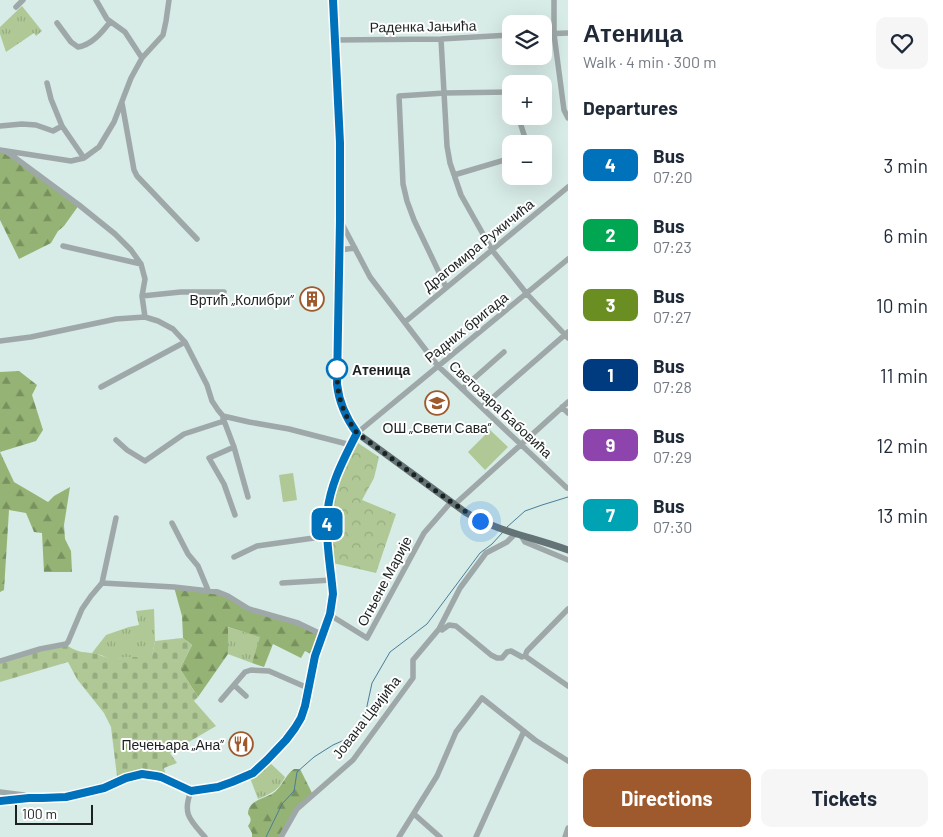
<!DOCTYPE html>
<html lang="en">
<head>
<meta charset="utf-8">
<style>
	:root { --surface:#fff; --page:#f6f6f7; --text:#1f2937; --muted:#747a83; --accent:#9e592d }
	body { margin:0; font-family:Barlow,sans-serif; background:var(--page); color:var(--text); height:100vh; display:flex; flex-direction:column; font-size:19px; white-space:nowrap }
	* { box-sizing:border-box; margin:0 }
	p { font-size:16px; color:var(--muted) }
	.icon { flex:none; width:28px; height:28px; fill:none; stroke:currentColor; stroke-width:2; stroke-linecap:round; stroke-linejoin:round }
	.map { position:relative; flex:1; overflow:hidden }
	.drawer { display:flex; flex-direction:column; background:var(--surface); width:375px }
	.drawer>* { flex:none }
	.badge { padding:0 10px; border-radius:8px; font-size:18px; line-height:32px }
	.fabs { position:absolute; left:502px; top:15px; display:grid; gap:10px }
	.fabs a { display:grid; place-items:center; width:50px; height:50px; border-radius:10px; background:var(--surface); box-shadow:0 5px 20px #0002; font-size:25px }
	.scale { position:absolute; left:15px; bottom:12px; width:78px; box-sizing:border-box; padding-left:5px; border:2px solid #1b2221; border-top:0; font-size:14px; line-height:18px; white-space:nowrap; color:#1b2221; -webkit-text-stroke:4px #fff; paint-order:stroke }
	.you { position:absolute; width:25px; height:25px; margin:-12px; border:4px solid #fff; border-radius:50%; background:#1a73e8; box-shadow:0 0 0 8px #1a73e833 }
	.map>.badge { position:absolute; translate:-50% -50%; box-shadow:0 0 0 2px #fff }
	h2 { padding:0 15px; font-size:19px; line-height:45px }
	.round { display:grid; place-items:center; flex:none; width:52px; height:52px; border-radius:10px; background:var(--page) }
	.head { display:flex; align-items:center; justify-content:space-between; height:85px; padding:0 15px }
	h1 { font-size:24px; font-weight:700; line-height:38px }
	.button { display:flex; gap:10px; margin-top:auto; padding:10px 15px }
	.button a { flex:1; height:58px; border-radius:10px; background:var(--accent); color:#fff; font-size:20px; font-weight:700; line-height:58px; text-align:center }
	.button a+a { background:var(--page); color:var(--text) }
	ul { padding:0; list-style:none }
	li { display:flex; align-items:center; gap:15px; height:70px; padding:0 15px }
	li div { flex:1 }
	li b { display:block; font-size:19px }
	li em { font-style:normal }
	li .badge { min-width:55px; font-weight:700; text-align:center }
	main { display:flex; flex:1; min-height:0 }
	.map>svg:first-child { display:block }
	.grass { fill:url(#grass-tufts) }
	.forest { fill:url(#forest-firs) }
	.cemetery { fill:url(#cemetery-stones) }
	.park { fill:url(#park-crowns) }
	.garden { fill:#afc895 }
	.lines { fill:none; stroke-linecap:round; stroke-linejoin:round }
	.stream { stroke:#487e99; stroke-width:1 }
	.minor { stroke:#9fa8a9; stroke-width:5.5 }
	.major { stroke:#647476; stroke-width:7 }
	.line-casing { stroke:#fff; stroke-width:11 }
	.line { stroke:#0072bc; stroke-width:8 }
	.walk { stroke:#1b2221; stroke-width:5; stroke-dasharray:0 9 }
	.stop-dot { fill:#fff; stroke:#0072bc; stroke-width:2.5 }
	.labels { text-anchor:middle; dominant-baseline:central; stroke-width:4; stroke-linejoin:round; paint-order:stroke }
	.street-label { font-size:14px; fill:#1b2221; stroke:#fff }
	.poi-label { font-size:14px; fill:#1b2221; stroke:#fff; text-anchor:end }
	.stop-label { font-size:14px; font-weight:bold; fill:#1b2221; stroke:#fff; text-anchor:start }
</style>
</head>
<body>
<main>
<div class="map">
<svg width="568" height="837" viewBox="0 0 568 837">
	<defs>
		<pattern id="grass-tufts" width="24" height="20" patternUnits="userSpaceOnUse" patternTransform="scale(1.25)"><rect width="24" height="20" fill="#afc895"/><path d="M3 7l-1-3M5 7V3M7 7l1-3M15 17l-1-3M17 17v-4M19 17l1-3" fill="none" stroke="#96ac80"/></pattern>
		<pattern id="forest-firs" width="22" height="20" patternUnits="userSpaceOnUse" patternTransform="scale(1.25)"><rect width="22" height="20" fill="#95b374"/><path d="M5 1l3.5 6h-7zM16 11l3.5 6h-7z" fill="#79915f"/></pattern>
		<pattern id="cemetery-stones" width="16" height="16" patternUnits="userSpaceOnUse" patternTransform="scale(1.25)"><rect width="16" height="16" fill="#afc895"/><path d="M2 7V4a2 2 0 0 1 4 0v3zM10 15v-3a2 2 0 0 1 4 0v3z" fill="#96ac80"/></pattern>
		<pattern id="park-crowns" width="20" height="18" patternUnits="userSpaceOnUse" patternTransform="scale(1.25)"><rect width="20" height="18" fill="#afc895"/><path d="M2 6a3 3 0 1 1 6 0M12 15a3 3 0 1 1 6 0" fill="none" stroke="#96ac80"/></pattern>
	</defs>
	<rect width="100%" height="100%" fill="#d7ebe7"/>
	<path class="grass" d="M22,6L42,31L36,36L34,33L6,52L0,34V27Z
		M154,609L155,641L152,656L121,658L113,661L101,655L92,653L106,635L129,627L139,625L136,611Z
		M227,627L261,637L252,663L228,654Z
		M267,760L285,777C278,791 272,793 258,799L249,775Z"/>
	<path class="forest" d="M0,150L79,205L64,226L58,231L51,243L19,259L0,220Z
		M19,371L37,385L32,395L43,430L36,441L0,452V372Z
		M0,452L14,482L48,502L54,496L70,487L64,525L65,539L71,551L72,572H44L42,533L34,532L26,513L9,510L4,590L0,592Z
		M174,587L218,592L249,609L298,623L323,635L315,656L305,651L301,658L273,644L264,667L252,663L260,637L228,627V654L198,697L180,669L192,645L183,638L182,616Z
		M294,769H300L313,795L297,809L281,837H252V833L248,826C251,821 252,819 248,814C248,801 262,799 272,794C282,788 284,776 294,769Z"/>
	<path class="cemetery" d="M183,638L192,645L180,669L198,697L194,701L216,726L170,753L177,763L164,768L167,779L156,776L121,781L117,776L111,727L104,713L77,679L68,662L0,682V661L66,644C75,653 86,652 97,654C102,656 107,658 113,660L125,657H139L140,653L152,656L155,641Z"/>
	<path class="park" d="M358,443L379,457L374,478L362,500L396,514L376,573L333,563L331,523L332,502L338,477Z"/>
	<path class="garden" d="M490,430L508,447L485,470L468,452Z
		M293,473L297,500L283,502L279,475Z"/>
	<g class="lines">
		<path class="stream" d="M507,527L525,511L542,505L568,497
			M266,837L282,804L294,791L297,772L314,757L333,745L351,737L362,729L372,683L390,652L427,624L480,553L492,544L503,532"/>
		<path class="minor" d="M96,0L107,19L125,32L142,58
			M554,0V34L564,110L568,118
			M16,7L23,0
			M57,23L71,42L78,47C92,45 102,32 110,22
			M544,34L568,33
			M441,39L447,146L450,163L461,195L492,250L527,294L568,338
			M334,40L441,39L511,35
			M47,83L51,99L62,126L84,158
			M122,103L134,170L137,176L197,239
			M518,116L527,144
			M0,126L22,124L36,125L53,131L62,126
			M0,150L71,161L84,158L99,147L114,122L131,78L142,58L163,35L166,21L169,0
			M6,151L79,205L115,234L131,250L141,264L145,279L142,296L145,317
			M454,175L511,158
			M340,220L370,277L438,366L567,488
			M63,246L141,264
			M339,250L355,248
			M446,287L414,220L407,201L403,184L399,96L445,93L511,92
			M142,296L181,292H224
			M405,322L568,187
			M0,341L31,337L116,319L145,317L158,321L173,329L185,342L207,385L212,401L218,410L223,416L249,422L289,429L351,445
			M101,387L185,342
			M462,389L504,352
			M482,407L568,332
			M562,407L568,413
			M223,418L234,447L248,497
			M116,440L127,450L145,461L184,434L224,421
			M234,447L209,458L224,484L235,515
			M454,505L568,402
			M172,523L188,554L198,566L208,590
			M522,537L525,542L568,560
			M234,557L257,546L328,536
			M102,583L174,587L218,592L228,596L249,609L298,623L323,635
			M282,583L331,580
			M330,615L367,638L424,533L451,502
			M439,629L442,630L449,625L456,626L491,655L497,658H502L507,652L511,651L522,657L525,656L568,686
			M525,656L527,651L568,609
			M0,661L40,649L66,644L68,642L82,609L91,596L102,583L116,518
			M234,685L246,696
			M221,700L245,672L251,670L269,671L308,688
			M191,791L218,787L232,783L253,773L275,752L295,728L301,718L305,706L315,656L330,615L333,594C330,571 327,544 327,521C327,490 343,460 357,433L568,259
			M191,791C182,814 190,820 205,837
			M0,792L24,795L27,797
			M0,801L29,798H41L66,797L104,788L126,778L142,775H149L161,777L191,791
			M414,814L440,837
			M281,837L297,809L353,760L413,678V660L439,629L460,588L486,553L507,542L515,534
			M399,837L437,776L456,732L482,698L535,740L568,761
			M476,837L524,731
			M565,837L568,828"/>
		<path class="major" d="M333,0L340,143V220L336,376C338,398 344,416 357,433L465,512C498,532 533,537 568,550"/>
	</g>
	<g class="lines">
		<g class="line-casing">
			<path id="line" d="M0,801L29,798H42L66,797L104,788L126,778L142,774L156,776L161,777L191,791L218,787L232,782L253,773L267,760L286,740L295,728L301,718L305,706L315,656L330,614L333,594C331,570 326,545 327,521C327,490 343,460 357,433C346,418 339,403 337,384L340,220V143L333,0"/>
		</g>
		<use href="#line" class="line"/>
		<path class="walk" d="M337,369V362C336,391 340,410 357,433L451,502L480,521"/>
	</g>
	<defs>
		<g id="building-ring" transform="scale(1.25)"><circle r="9.5" fill="#fff" stroke="#9e592d" stroke-width="1.5"/><path d="M-4-6H4V6H1V3H-1V6H-4ZM-2.5-4.3h1.7v1.8h-1.7ZM.8-4.3h1.7v1.8H.8ZM-2.5-1h1.7V.8h-1.7ZM.8-1h1.7V.8H.8Z" fill="#9e592d"/></g>
		<g id="school-ring" transform="scale(1.25)"><circle r="9.5" fill="#fff" stroke="#9e592d" stroke-width="1.5"/><path d="M0-5L7-2L0 1L-7-2ZM-4 1L0 2.5L4 1V4Q0 6-4 4Z" fill="#9e592d"/></g>
		<g id="restaurant-ring" transform="scale(1.25)"><circle r="9.5" fill="#fff" stroke="#9e592d" stroke-width="1.5"/><path d="M-5-6h1v4h1v-4h1v4h1v-4h1v5L-1.5 .5V6h-2V.5L-5-1ZM5-6V6H3V1.5H1.5Q1.5-4 5-6Z" fill="#9e592d"/></g>
	</defs>
	<g fill-rule="evenodd">
		<use href="#building-ring" x="312" y="299"/>
		<use href="#school-ring" x="437" y="403"/>
		<use href="#restaurant-ring" x="241" y="744"/>
	</g>
	<circle class="stop-dot" cx="337" cy="369" r="10"/>
	<g class="labels">
		<g class="street-label">
			<text transform="translate(423 26) rotate(-1)">Раденка Јањића</text>
			<text transform="translate(478 245) rotate(-39)">Драгомира Ружичића</text>
			<text transform="translate(466 327) rotate(-39)">Радних бригада</text>
			<text transform="translate(501 409) rotate(43)">Светозара Бабовића</text>
			<text transform="translate(384 581) rotate(-62)">Огњене Марије</text>
			<text transform="translate(366 717) rotate(-52)">Јована Цвијића</text>
		</g>
		<g class="poi-label">
			<text x="294" y="299">Вртић „Колибри”</text>
			<text x="437" y="427" text-anchor="middle">ОШ „Свети Сава”</text>
			<text x="224" y="744">Печењара „Ана”</text>
		</g>
		<g class="stop-label">
			<text x="352" y="369">Атеница</text>
		</g>
	</g>
</svg>
<div class="fabs">
<a><svg class="icon" aria-label="layers" viewBox="0 0 24 24"><path d="M12 4l9 5-9 5-9-5zM3 14l9 5 9-5"/></svg></a>
<a>+</a>
<a>−</a>
</div>
<div class="scale">100 m</div>
<div class="you" style="left:480px;top:521px"></div>
<b class="badge" style="left:327px;top:524px;background:#0072bc;color:#fff">4</b>
</div>
<section class="drawer">
<div class="head"><div><h1>Атеница</h1><p>Walk · 4 min · 300 m</p></div><a class="round"><svg class="icon" aria-label="heart" viewBox="0 0 24 24"><path d="M12 20l-8-8c-3-5 5-10 8-4 3-6 11-1 8 4z"/></svg></a></div>
<h2>Departures</h2>
<ul>
<li><span class="badge" style="background:#0072bc;color:#fff">4</span><div><b>Bus</b><p>07:20</p></div><em>3 min</em></li>
<li><span class="badge" style="background:#00a651;color:#fff">2</span><div><b>Bus</b><p>07:23</p></div><em>6 min</em></li>
<li><span class="badge" style="background:#6b8e23;color:#fff">3</span><div><b>Bus</b><p>07:27</p></div><em>10 min</em></li>
<li><span class="badge" style="background:#003b80;color:#fff">1</span><div><b>Bus</b><p>07:28</p></div><em>11 min</em></li>
<li><span class="badge" style="background:#8e44ad;color:#fff">9</span><div><b>Bus</b><p>07:29</p></div><em>12 min</em></li>
<li><span class="badge" style="background:#00a3b4;color:#fff">7</span><div><b>Bus</b><p>07:30</p></div><em>13 min</em></li>
</ul>
<div class="button"><a>Directions</a><a>Tickets</a></div>
</section>
</main>
</body>
</html>
